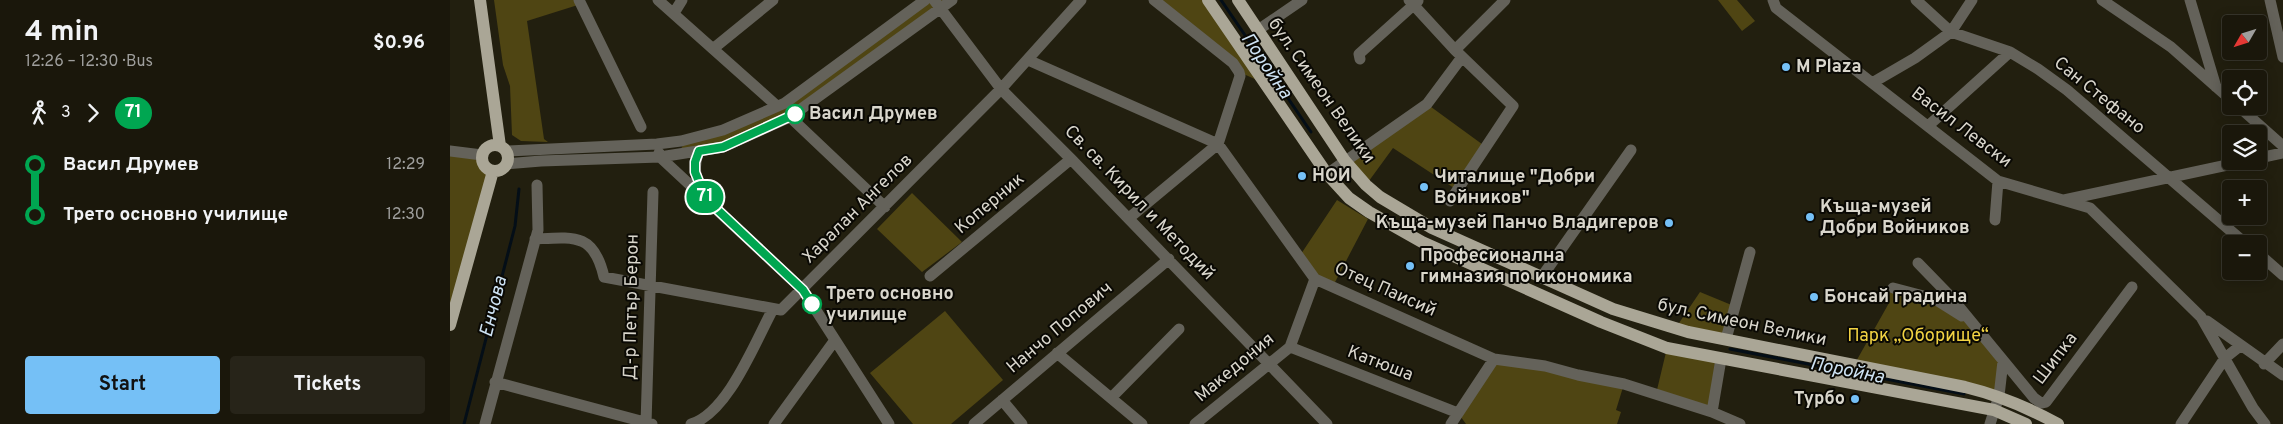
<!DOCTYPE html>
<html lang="en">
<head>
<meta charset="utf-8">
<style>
	:root { --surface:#1a170b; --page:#272419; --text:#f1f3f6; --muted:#9f9f9d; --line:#38362c; --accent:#75c0f6 }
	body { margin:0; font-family:Overpass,sans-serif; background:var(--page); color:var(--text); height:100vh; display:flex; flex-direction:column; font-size:19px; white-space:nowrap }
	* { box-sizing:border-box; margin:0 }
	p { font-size:16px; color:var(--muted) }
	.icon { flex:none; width:28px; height:28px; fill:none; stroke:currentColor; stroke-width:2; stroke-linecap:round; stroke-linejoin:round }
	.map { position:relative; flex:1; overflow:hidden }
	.details { display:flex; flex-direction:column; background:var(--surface); width:450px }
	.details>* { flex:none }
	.badge { padding:0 10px; border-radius:16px; font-size:18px; line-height:32px }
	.needle { width:32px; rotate:231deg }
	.fabs { position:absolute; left:1772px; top:15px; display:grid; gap:10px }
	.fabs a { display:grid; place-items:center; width:45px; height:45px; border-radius:5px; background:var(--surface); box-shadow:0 2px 12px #0003,0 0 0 1px var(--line); font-size:25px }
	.map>.badge { position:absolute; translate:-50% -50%; box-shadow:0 0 0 2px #fff }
	.legs { display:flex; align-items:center; gap:8px; height:55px; padding:0 25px; font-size:16px }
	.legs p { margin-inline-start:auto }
	.summary { display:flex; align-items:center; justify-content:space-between; height:85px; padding:0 25px }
	h1 { font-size:28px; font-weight:700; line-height:38px }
	.button { display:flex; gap:10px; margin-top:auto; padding:10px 25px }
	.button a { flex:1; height:58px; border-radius:5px; background:var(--accent); color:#111; font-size:20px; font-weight:700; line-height:58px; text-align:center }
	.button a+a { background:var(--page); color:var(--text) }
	ul { padding:0 25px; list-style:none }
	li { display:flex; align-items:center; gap:18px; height:50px; font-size:19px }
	li i { display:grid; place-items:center; width:8px; height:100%; margin:0 6px; background:currentColor }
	li i::after { content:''; width:12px; height:12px; margin:-6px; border:4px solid; border-radius:50%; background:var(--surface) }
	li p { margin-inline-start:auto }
	li:first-child i { background:linear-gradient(#0000 50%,currentColor 0) }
	li:last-child i { background:linear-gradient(currentColor 50%,#0000 0) }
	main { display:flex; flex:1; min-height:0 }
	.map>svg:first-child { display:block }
	.green { fill:#4f4513 }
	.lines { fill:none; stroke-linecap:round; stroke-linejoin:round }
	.stream { stroke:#040e17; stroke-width:3 }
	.minor { stroke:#64625a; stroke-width:11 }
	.major { stroke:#aaa696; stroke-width:12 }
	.line-1-casing { stroke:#fff; stroke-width:11 }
	.line-1 { stroke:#00a651; stroke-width:8 }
	.poi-dot { fill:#75c0f6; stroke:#0a0904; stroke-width:2 }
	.stop-1-dot { fill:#fff; stroke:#00a651; stroke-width:2.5 }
	.labels { text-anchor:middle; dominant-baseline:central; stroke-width:4; stroke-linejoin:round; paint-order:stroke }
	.poi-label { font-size:18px; font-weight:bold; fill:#d9d6cc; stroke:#0a0904; text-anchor:start }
	.street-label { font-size:18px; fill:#d9d6cc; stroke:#0a0904 }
	.stop-label { font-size:18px; font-weight:bold; fill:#d9d6cc; stroke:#0a0904; text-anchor:start }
	.park-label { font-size:18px; fill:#f2d343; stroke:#0a0904 }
	.water-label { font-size:19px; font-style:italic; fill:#cee3f4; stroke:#0a0904 }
</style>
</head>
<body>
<main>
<section class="details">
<div class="summary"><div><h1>4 min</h1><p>12:26 – 12:30 · Bus</p></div><b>$0.96</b></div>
<div class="legs"><svg class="icon" aria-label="walk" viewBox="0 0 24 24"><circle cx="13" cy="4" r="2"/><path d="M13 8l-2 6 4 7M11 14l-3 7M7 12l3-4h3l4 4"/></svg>3<svg class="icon" aria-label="forward" viewBox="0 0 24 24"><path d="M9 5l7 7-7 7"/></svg><b class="badge" style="background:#00a651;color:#fff">71</b></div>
<ul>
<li><i style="color:#00a651"></i><b>Васил Друмев</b><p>12:29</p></li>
<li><i style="color:#00a651"></i><b>Трето основно училище</b><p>12:30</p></li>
</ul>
<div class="button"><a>Start</a><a>Tickets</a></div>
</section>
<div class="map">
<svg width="1833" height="424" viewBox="0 0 1833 424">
	<rect width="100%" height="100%" fill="#221f0f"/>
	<path class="green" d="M44,0H129L131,4L77,21L94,139L98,142L71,141L62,135L60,86L53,65Z
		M475,0H502L340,117L273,147L231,149L233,145L335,103Z
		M704,0H752L807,80L789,72Z
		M1268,0H1287L1305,21L1292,31Z
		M977,104L1036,147L1007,190L943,148L916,185L895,161Z
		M0,151L32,155L34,166L43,171L0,325Z
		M462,193L512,242L472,272L427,229Z
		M887,200L918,219L883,286L865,279L849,257Z
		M1438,289L1458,291L1520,321L1553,361L1549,396L1404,365L1439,303Z
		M1250,292L1284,306L1276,339L1225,329Z
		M495,311L553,380L501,424H463L420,373Z
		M1217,348L1271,359L1262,412L1206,394Z
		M1044,359L1174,384L1166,410L1171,412L1167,424H1016L1008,413Z"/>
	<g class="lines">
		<path class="stream" d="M771,0L861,132
			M1280,349L1514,394
			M14,424L65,226L69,189"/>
		<path class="minor" d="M129,0L191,127
			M208,0L327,106
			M484,0L551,89L621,159L877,424
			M959,0L1005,50L1063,106L1000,201
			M1323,0L1326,8L1548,181L1640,208L1751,317L1803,408L1815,424
			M1466,0L1501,32L1560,52L1588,69L1617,90L1796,244
			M1652,0L1721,47L1781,100
			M1740,0L1766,87
			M1820,0L1833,57
			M224,13L232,0
			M808,30L852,0
			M264,48L323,0
			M1005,50L1055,0
			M910,59L909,54L968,1
			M578,60L768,144L865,279L1044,359L1095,366L1128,375L1174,384L1262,412L1290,424
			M1422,83L1465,58L1501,32L1522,0
			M1788,106L1833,146
			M340,117L435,207
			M1478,126L1560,52
			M0,151L32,155
			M56,151L207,144L231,141L273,130L335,103L475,0
			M249,151C242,168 246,178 254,194
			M209,153L210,157L353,290L439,424
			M1809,158L1833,153
			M56,164L91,161L210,157L273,147L340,117L502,0
			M877,174L977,104L1012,57
			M1614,200L1796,161
			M679,218L768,144L790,76L789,72L783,63L704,0
			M1545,220L1548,181
			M85,239C124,237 144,233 154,277L331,310L551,89L631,0
			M1809,254L1833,275
			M1468,263L1501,297L1584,398L1591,403L1596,402L1682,287
			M480,276L621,159
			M1091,278L1181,150
			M1443,288L1485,299L1512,316
			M1757,321L1833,375
			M1276,339L1300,252
			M840,347L1008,413
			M607,353L692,424
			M1814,364L1833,344
			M45,382L202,424
			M662,397L729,329
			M552,400L572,424
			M1262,412L1271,359
			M35,424L88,230L87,185
			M196,424L203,192
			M241,424C278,413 305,342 323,309
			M324,424L385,340
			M524,424L719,259
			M745,424L840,347L865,279
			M1001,424L1044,359
			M1540,424L1549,396L1553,361
			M1731,424L1775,358L1790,346"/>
		<path class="major" d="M30,0L50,146
			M758,0L877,174L899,198L919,212L972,242L1151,322L1217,348L1544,410L1576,424
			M788,0L895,161L916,185L930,197L982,228L1163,309L1238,332L1515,387C1548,395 1577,407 1608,424
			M32 158a13 13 0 1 1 26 0a13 13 0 1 1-26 0Z
			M0,325L43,171"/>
	</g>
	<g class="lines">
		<g class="line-1-casing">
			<path id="line-1" d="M345,114L273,147L249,151L245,162V172L256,199L353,290L362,304"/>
		</g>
		<use href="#line-1" class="line-1"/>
	</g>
	<g class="poi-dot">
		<circle cx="1336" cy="67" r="5"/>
		<circle cx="852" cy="176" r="5"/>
		<circle cx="974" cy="187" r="5"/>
		<circle cx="1360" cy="217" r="5"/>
		<circle cx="1219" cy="223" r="5"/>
		<circle cx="960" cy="266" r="5"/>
		<circle cx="1364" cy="297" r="5"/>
		<circle cx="1405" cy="399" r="5"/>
	</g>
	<g class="stop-1-dot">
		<circle cx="345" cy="114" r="9"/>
		<circle cx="362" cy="304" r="9"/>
	</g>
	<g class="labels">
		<g class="poi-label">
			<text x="1346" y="67">M Plaza</text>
			<text x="862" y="176">НОИ</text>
			<text x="984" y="177">Читалище "Добри<tspan x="984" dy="21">Войников"</tspan></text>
			<text x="1370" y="207">Къща-музей<tspan x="1370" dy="21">Добри Войников</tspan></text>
			<text x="1209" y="223" text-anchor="end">Къща-музей Панчо Владигеров</text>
			<text x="970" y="256">Професионална<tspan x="970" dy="21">гимназия по икономика</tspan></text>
			<text x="1374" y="297">Бонсай градина</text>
			<text x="1395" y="399" text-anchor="end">Турбо</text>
		</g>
		<g class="street-label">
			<text transform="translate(871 91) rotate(55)">бул. Симеон Велики</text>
			<text transform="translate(1649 96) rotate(39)">Сан Стефано</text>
			<text transform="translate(1511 128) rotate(37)">Васил Левски</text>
			<text transform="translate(689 203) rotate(46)">Св. св. Кирил и Методий</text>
			<text transform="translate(540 204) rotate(-40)">Коперник</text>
			<text transform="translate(408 209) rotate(-45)">Харалан Ангелов</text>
			<text transform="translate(935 290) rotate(24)">Отец Паисий</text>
			<text transform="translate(182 307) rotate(-89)">Д-р Петър Берон</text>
			<text transform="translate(1292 323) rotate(12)">бул. Симеон Велики</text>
			<text transform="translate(610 328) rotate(-40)">Нанчо Попович</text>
			<text transform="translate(1606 359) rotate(-53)">Шипка</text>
			<text transform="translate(930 364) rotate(21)">Катюша</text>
			<text transform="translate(785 368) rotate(-40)">Македония</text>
		</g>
		<g class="stop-label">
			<text x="359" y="114">Васил Друмев</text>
			<text x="376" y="294">Трето основно<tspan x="376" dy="21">училище</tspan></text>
		</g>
		<g class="park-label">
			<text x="1468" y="336">Парк „Оборище“</text>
		</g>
		<g class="water-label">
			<text transform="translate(816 66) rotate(56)">Поройна</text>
			<text transform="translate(44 307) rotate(-76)">Енчова</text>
			<text transform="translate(1397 371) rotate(11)">Поройна</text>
		</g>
	</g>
</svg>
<div class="fabs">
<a><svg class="needle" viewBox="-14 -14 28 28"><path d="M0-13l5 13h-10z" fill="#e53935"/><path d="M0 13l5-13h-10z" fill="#9f9f9d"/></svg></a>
<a><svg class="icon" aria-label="locate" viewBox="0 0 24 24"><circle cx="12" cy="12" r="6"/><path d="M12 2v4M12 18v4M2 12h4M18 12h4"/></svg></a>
<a><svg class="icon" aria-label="layers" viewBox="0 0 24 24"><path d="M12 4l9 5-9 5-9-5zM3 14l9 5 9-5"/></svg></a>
<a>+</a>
<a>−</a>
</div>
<b class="badge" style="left:255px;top:197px;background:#00a651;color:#fff">71</b>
</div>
</main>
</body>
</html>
